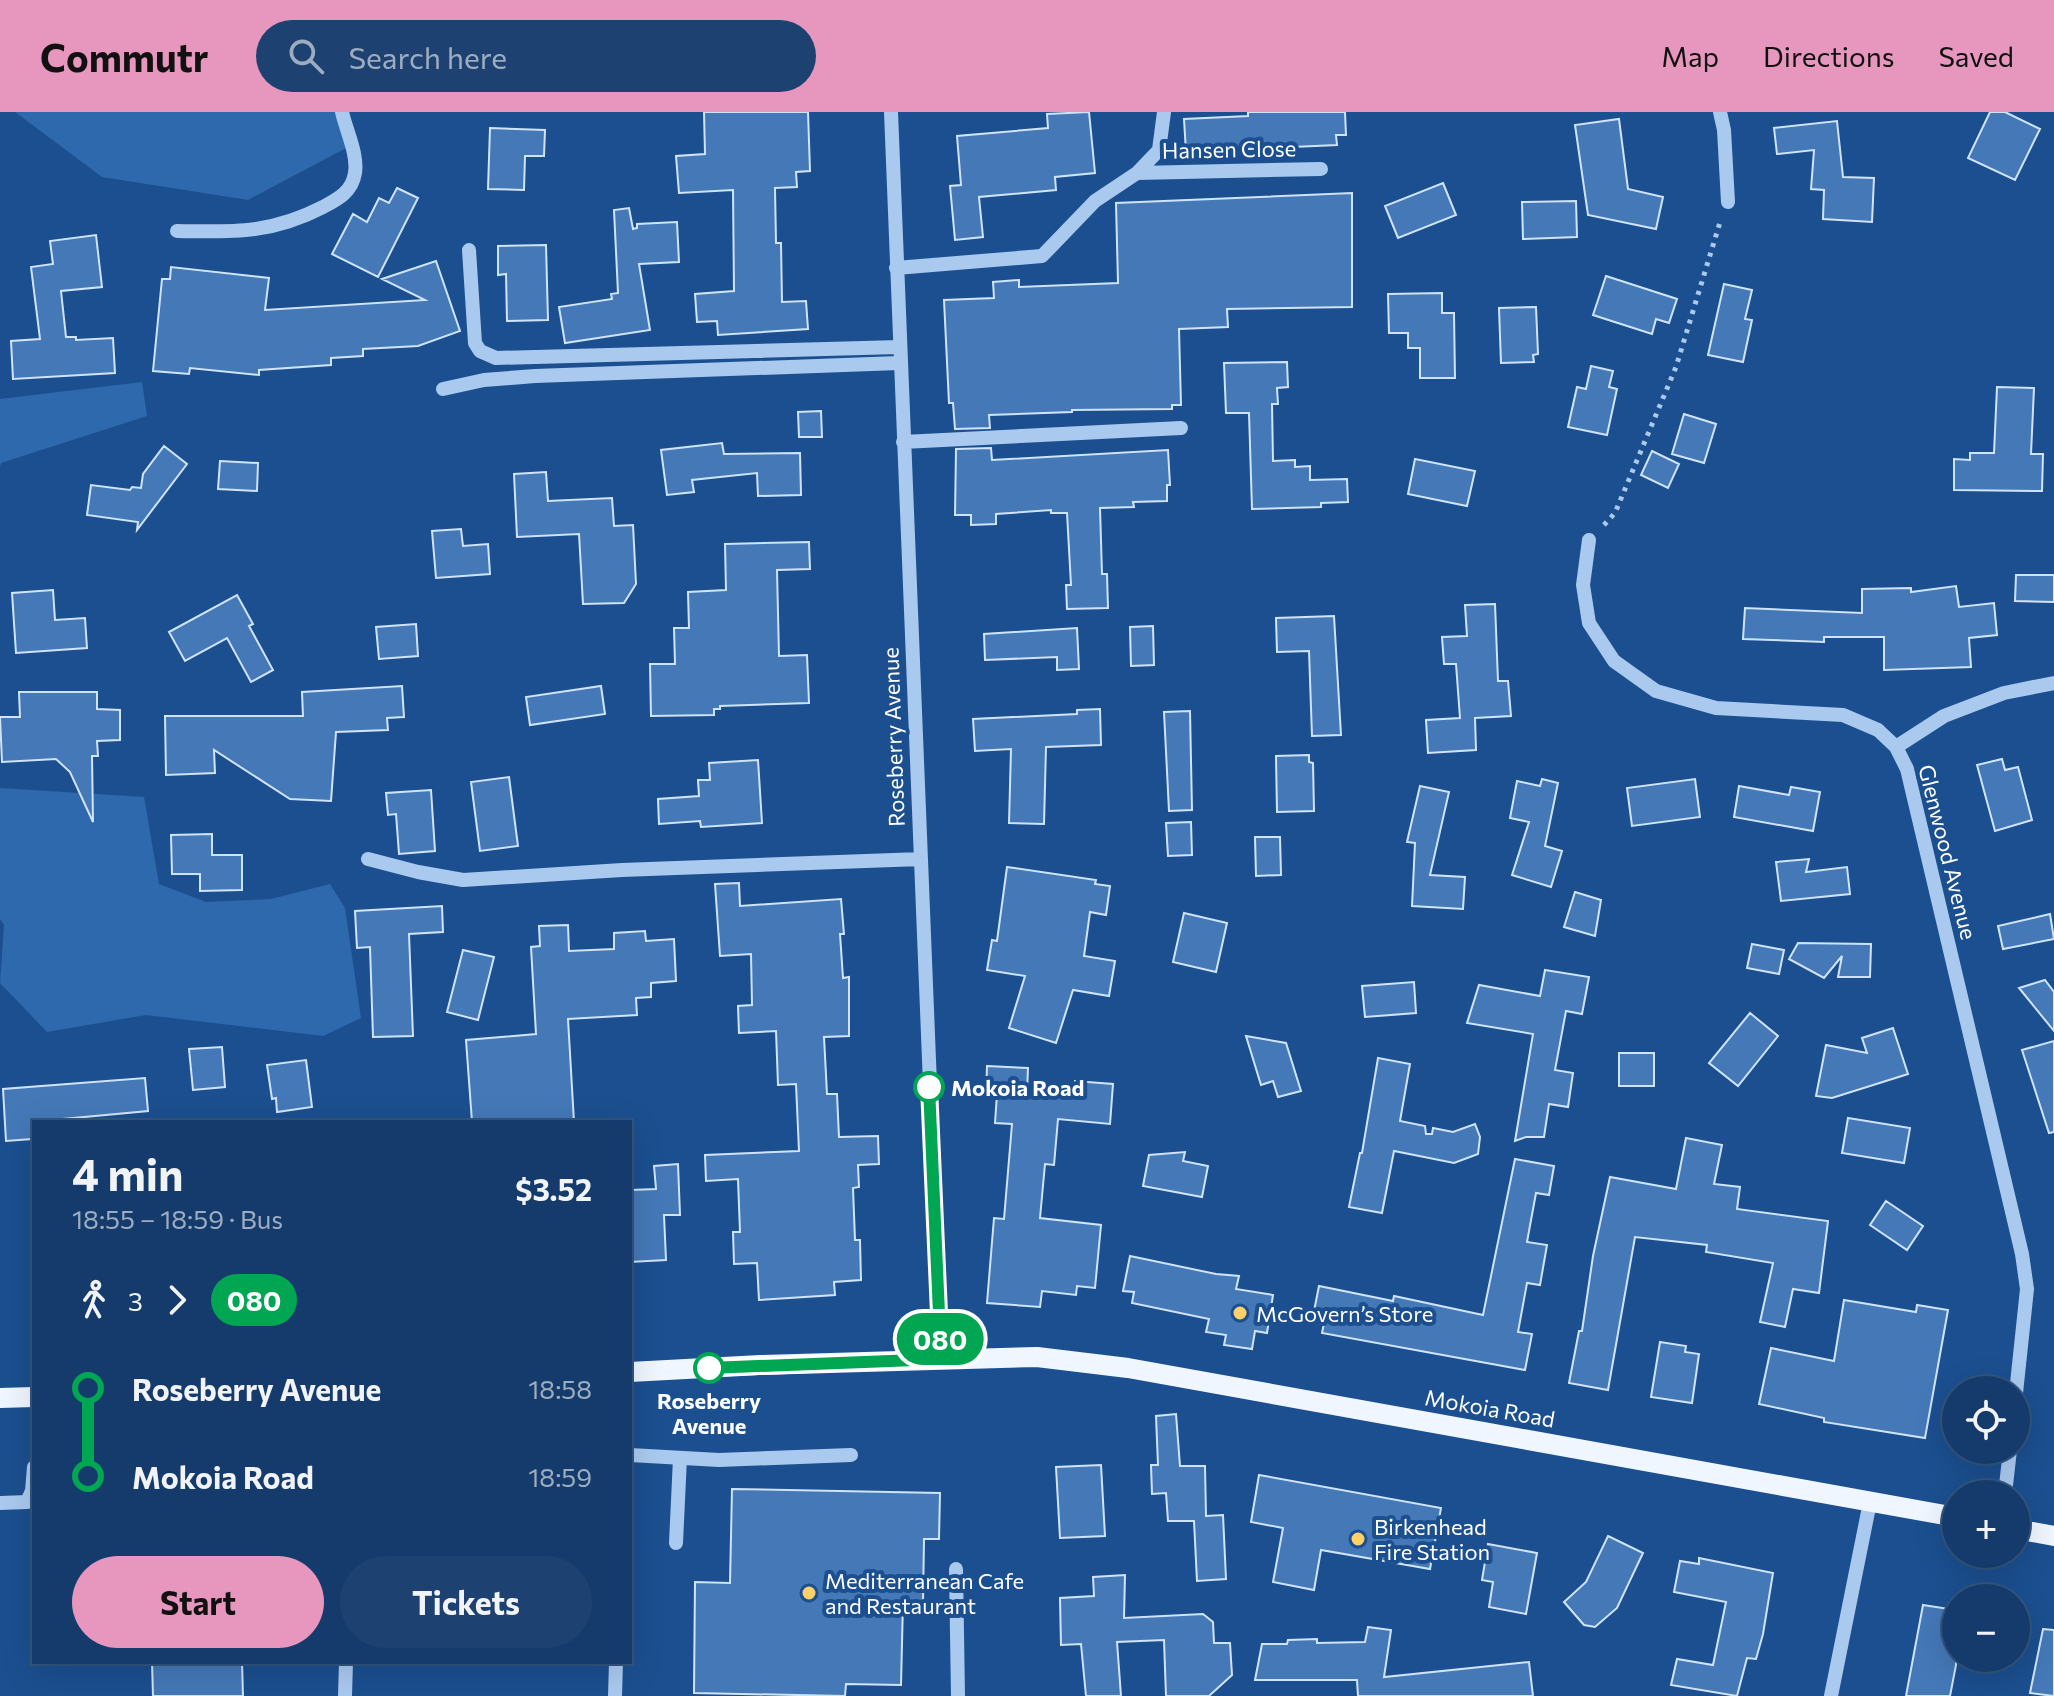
<!DOCTYPE html>
<html lang="en">
<head>
<meta charset="utf-8">
<style>
	:root { --surface:#143b6b; --page:#1d4271; --text:#f1f3f6; --muted:#9dadc1; --line:#33557e; --accent:#e797bd }
	body { margin:0; font-family:Commissioner,sans-serif; background:var(--page); color:var(--text); height:100vh; display:flex; flex-direction:column; font-size:30px; white-space:nowrap }
	* { box-sizing:border-box; margin:0 }
	p { font-size:26px; color:var(--muted) }
	.icon { flex:none; width:44px; height:44px; fill:none; stroke:currentColor; stroke-width:2; stroke-linecap:round; stroke-linejoin:round }
	.map { position:relative; flex:1; overflow:hidden }
	.drawer { position:absolute; left:32px; top:1008px; width:600px; height:544px; display:flex; flex-direction:column; background:var(--surface); border-radius:0px; box-shadow:0 8px 32px #0002,0 0 0 2px var(--line) }
	.drawer>* { flex:none }
	.badge { padding:0 16px; border-radius:26px; font-size:28px; line-height:52px }
	.tools { position:absolute; left:1942px; top:1264px; display:grid; gap:16px }
	.tools a { display:grid; place-items:center; width:88px; height:88px; border-radius:50%; background:var(--surface); box-shadow:0 8px 32px #0002,0 0 0 2px var(--line); font-size:40px }
	.map>.badge { position:absolute; translate:-50% -50%; box-shadow:0 0 0 4px #fff }
	.legs { display:flex; align-items:center; gap:12px; height:88px; padding:0 40px; font-size:26px }
	.legs p { margin-inline-start:auto }
	.summary { display:flex; align-items:center; justify-content:space-between; height:136px; padding:0 40px }
	h1 { font-size:44px; font-weight:700; line-height:60px }
	.action { display:flex; gap:16px; margin-top:auto; padding:16px 40px }
	.action a { flex:1; height:92px; border-radius:48px; background:var(--accent); color:#111; font-size:32px; font-weight:700; line-height:92px; text-align:center }
	.action a+a { background:var(--page); color:var(--text) }
	ul { padding:0 40px; list-style:none }
	li { display:flex; align-items:center; gap:28px; height:88px; font-size:30px }
	li i { display:grid; place-items:center; width:12px; height:100%; margin:0 10px; background:currentColor }
	li i::after { content:''; width:20px; height:20px; margin:-10px; border:6px solid; border-radius:50%; background:var(--surface) }
	li p { margin-inline-start:auto }
	li:first-child i { background:linear-gradient(#0000 50%,currentColor 0) }
	li:last-child i { background:linear-gradient(currentColor 50%,#0000 0) }
	header { display:flex; align-items:center; gap:48px; box-sizing:border-box; height:112px; padding:0 40px; background:var(--accent); color:#111 }
	header strong { font-size:38px }
	nav { display:flex; gap:44px; margin-inline-start:auto; font-size:28px }
	.search { width:560px; height:72px; background:var(--page); display:flex; align-items:center; gap:20px; box-sizing:border-box; padding:0 28px; border-radius:44px; color:var(--muted); font-size:30px }
	.map>svg:first-child { display:block }
	.green { fill:#2e69ad }
	.building { fill:#4478b7; stroke:#cfe3fa; stroke-width:2 }
	.lines { fill:none; stroke-linecap:round; stroke-linejoin:round }
	.path { stroke:#a9c9ee; stroke-width:5; stroke-dasharray:4 6; stroke-linecap:butt }
	.minor { stroke:#a9c9ee; stroke-width:14 }
	.major { stroke:#f0f6ff; stroke-width:20 }
	.line-1-casing { stroke:#fff; stroke-width:18 }
	.line-1 { stroke:#00a651; stroke-width:12 }
	.stop-1-dot { fill:#fff; stroke:#00a651; stroke-width:4 }
	.poi-dot { fill:#ffd166; stroke:#1b4f8f; stroke-width:3 }
	.labels { text-anchor:middle; dominant-baseline:central; stroke-width:8; stroke-linejoin:round; paint-order:stroke }
	.street-label { font-size:22px; fill:#fff; stroke:#1b4f8f }
	.stop-label { font-size:22px; font-weight:bold; fill:#fff; stroke:#1b4f8f; text-anchor:start }
	.poi-label { font-size:22px; fill:#fff; stroke:#1b4f8f; text-anchor:start }
</style>
</head>
<body>
<header>
<strong>Commutr</strong>
<div class="search"><svg class="icon" aria-label="search" viewBox="0 0 24 24"><circle cx="10" cy="10" r="6"/><path d="M15 15l6 6"/></svg>Search here</div>
<nav><a>Map</a><a>Directions</a><a>Saved</a></nav>
</header>
<div class="map">
<svg width="2054" height="1584" viewBox="0 0 2054 1584">
	<rect width="100%" height="100%" fill="#1b4f8f"/>
	<path class="green" d="M15,0H337L350,34L248,88L102,65Z
		M142,270L147,304L1,351L0,355V287Z
		M0,676L144,685L159,772L206,790L271,787L330,772L345,796L361,906L323,924L146,903L47,920L0,871L4,813L0,807Z"/>
	<path class="building" d="M704,0H808L810,59L796,60L797,75L775,76L776,131H781L782,190L806,189L808,217L718,223L717,209L697,210L695,182L734,179L733,78L679,81L676,44L705,42Z
		M1089,0L1095,61L1055,65L1056,78L979,85L983,125L955,128L950,74L961,73L957,24L1048,16L1047,2Z
		M1248,0H1345L1346,23H1336L1337,33L1186,40L1184,7L1248,4Z
		M1990,0H2005L2040,17L2015,68L1968,46Z
		M1619,7L1628,77L1663,85L1656,117L1588,103L1575,13Z
		M1837,9L1843,65L1874,66L1872,110L1823,107L1824,78L1811,77L1814,38L1777,42L1774,16Z
		M490,16L545,18L544,44H525L524,78L488,77Z
		M1443,71L1456,103L1398,126L1385,94Z
		M397,76L418,86L378,165L332,142L353,102L367,110L379,86L389,91Z
		M1352,81V195L1227,197L1228,215L1179,217L1181,293H1172V297L1072,298V300L989,303L990,316L955,317L953,291H949L944,188L994,186L993,170L1019,168V175L1118,171L1116,91Z
		M1576,89L1577,125L1523,127L1522,90Z
		M629,96L633,117L637,116V112L677,110L679,150L639,152L650,218L565,231L559,195L612,187L611,182L618,181L614,98Z
		M96,123L102,175L61,179L66,225H76V228L113,226L115,261L13,267L11,229L40,227L31,155L53,152L50,129Z
		M546,133L548,208L507,209L506,162L498,163V134Z
		M436,149L460,219L418,234L363,237V244L331,246V253L259,258V263L190,256L189,262L153,259L162,167H170L171,155L269,166L265,198L425,188L382,167Z
		M1606,164L1677,187L1669,211L1656,207L1652,222L1593,203Z
		M1724,172L1752,178L1745,207L1752,208L1743,250L1708,243Z
		M1442,181V201H1454L1455,266H1420V236H1408V221H1389L1388,182Z
		M1536,195L1538,242L1533,243L1534,250L1501,251L1499,196Z
		M1287,250L1288,275L1277,276L1278,292H1272L1273,349L1295,348V355L1310,354V368L1347,367L1348,390L1321,391V395L1252,397L1249,301H1226L1224,251Z
		M1591,254L1613,259L1609,275L1617,277L1607,323L1568,315L1577,275L1586,277Z
		M1997,275L2034,276L2031,342H2043L2042,379L1954,378V347L1970,348V341H1994Z
		M821,299L822,325H799L798,300Z
		M1684,302L1716,312L1704,351L1672,342Z
		M722,331L724,342L800,341L801,383L758,384L757,361L692,368L694,380L667,383L661,338Z
		M164,334L187,352L137,418L138,410L87,403L91,373L130,378L132,375L141,376L143,362Z
		M991,336L992,348L1168,338L1170,373H1167V389L1133,390L1134,395L1100,396L1102,462H1107L1108,496L1067,497L1066,473H1071L1067,401H1051V398L996,402V412L971,413V403H955L956,337Z
		M1652,339L1679,352L1668,376L1641,363Z
		M1415,347L1475,359L1467,394L1408,382Z
		M220,349L258,351L257,379L218,377Z
		M546,360L548,389L612,386L614,414L633,413L636,472L624,491L583,492L579,422L517,425L514,362Z
		M461,417L463,434L488,432L490,462L436,466L432,419Z
		M809,430L810,457L777,458L779,544L807,543L809,591L720,594V597H714V603L651,604L650,552H675L674,516H689L688,480L726,478L725,432Z
		M2016,463H2054V490L2015,489Z
		M1956,474L1959,495L1994,491L1997,523L1969,526L1971,555L1884,558V525H1824V530L1743,527L1745,496L1862,501V477L1911,476V480Z
		M53,478L55,508L85,506L87,536L16,541L12,481Z
		M237,483L253,512L249,514L273,558L251,570L227,526L185,549L169,520Z
		M1495,492L1498,569H1508L1511,604L1475,606L1476,638L1428,641L1426,608L1460,606L1456,552H1444L1442,525L1467,524L1465,493Z
		M1334,504L1341,623L1312,624L1309,539L1277,540L1276,506Z
		M416,512L418,544L379,547L376,515Z
		M1153,514L1154,553L1131,554L1130,515Z
		M1077,516L1079,557L1057,558V545L985,548L984,522Z
		M402,574L404,605L387,606L388,618L336,620L331,689L290,687L214,638L215,661L166,663L165,604H303L302,580Z
		M601,574L605,602L530,613L526,585Z
		M19,580H97V597L120,598V628L97,629L98,644H92L93,710L70,660L56,647L2,650L0,605H20Z
		M1100,597L1101,633L1046,635L1044,712L1009,711L1011,637L975,639L973,607L1077,602V598Z
		M1190,599L1192,698L1169,699L1164,600Z
		M1309,643V650L1313,651L1314,699L1277,700L1276,644Z
		M2002,647L2005,658L2018,655L2032,708L1995,719L1977,653Z
		M758,648L762,711L701,715L700,709L659,712L658,687L699,684L698,668H710L709,651Z
		M509,665L518,734L480,739L471,670Z
		M1542,667L1558,671L1545,734L1562,739L1551,775L1512,763L1529,710L1510,706L1517,669L1540,674Z
		M1695,667L1700,705L1632,714L1627,676Z
		M1420,674L1449,680L1430,763L1465,765L1463,797L1412,794L1415,731L1407,730Z
		M1739,674L1789,683L1791,675L1820,680L1813,719L1734,705Z
		M431,678L435,739L399,742L396,702L388,703L386,681Z
		M1191,710L1192,743L1168,744L1166,711Z
		M212,722V743H242V778L200,779V762H172L171,723Z
		M1255,725H1280L1281,763L1256,764Z
		M1809,747L1806,760L1847,755L1850,782L1781,789L1776,750Z
		M1007,755L1096,768L1095,772L1110,774L1106,803L1090,800L1084,844L1115,849L1109,884L1073,878L1056,931L1009,916L1025,864L987,858L992,828L997,829Z
		M739,771L740,794L841,787L844,822H840L843,866L849,865V924L824,925L827,982H837L839,1025L878,1024L879,1052L858,1053L859,1075L853,1076L855,1128H860L861,1168L834,1170L835,1183L759,1188L757,1151L734,1152L733,1120H740L738,1067L706,1069L705,1043L799,1039L796,972L778,973L776,919L739,921L738,894L752,893L751,842L720,844L715,772Z
		M1575,780L1601,788L1595,824L1564,815Z
		M442,794L443,820L409,822L413,924L373,925L370,835L357,836L355,799Z
		M1184,801L1227,811L1216,860L1173,850Z
		M2050,802L2054,827L2003,837L1998,814Z
		M568,813L569,839L614,837V821L645,819L646,829L674,827L676,869L651,871V885L636,886L637,903L568,907L574,1010H472L466,928L536,922L531,835L540,834L539,814Z
		M1798,831L1871,832L1870,865H1838L1842,844L1824,866L1789,847Z
		M1752,832L1784,838L1779,862L1747,856Z
		M463,838L494,845L478,908L447,900Z
		M1545,858L1589,865L1582,902L1566,899L1555,958L1573,961L1568,995L1549,992L1544,1025H1526L1515,1029L1533,922L1467,911L1479,873L1540,884Z
		M2045,868L2054,880V919L2019,876Z
		M1414,870L1416,901L1365,905L1362,874Z
		M1750,901L1778,924L1738,974L1709,951Z
		M1893,916L1908,962L1832,986L1816,984L1826,933L1867,941L1862,926Z
		M1246,924L1286,931L1301,979L1278,985L1273,969L1261,973Z
		M2054,929V1020L2049,1021L2022,938Z
		M222,935L225,975L193,978L189,937Z
		M1619,941H1654V974H1619Z
		M1378,946L1410,952L1400,1009L1425,1014L1426,1022H1432L1433,1016L1453,1020L1475,1012L1480,1025L1478,1042L1454,1051L1394,1039L1382,1101L1349,1095L1360,1041H1362Z
		M306,948L312,995L277,1000L276,986L272,987L267,953Z
		M987,954L1028,956L1027,981L1073,985L1075,969L1113,972L1110,1012L1058,1007L1054,1053L1045,1052L1040,1106L1101,1113L1095,1176L1077,1174L1076,1183L1042,1179L1040,1195L987,1191L994,1106L1004,1107L1012,1012L995,1011L997,982L986,981Z
		M145,966L148,999L31,1010L32,1027L6,1029L3,977Z
		M1848,1006L1910,1016L1904,1051L1842,1041Z
		M1686,1026L1722,1033L1714,1072L1740,1075L1737,1097L1828,1109L1819,1181L1793,1177L1785,1215L1760,1210L1773,1151L1706,1140L1707,1133L1635,1125L1608,1278L1569,1271L1579,1219H1582L1593,1144L1610,1065L1676,1077Z
		M1185,1040L1183,1049L1208,1054L1202,1085L1143,1074L1149,1043Z
		M1515,1047L1554,1054L1549,1083L1536,1081L1527,1130L1547,1133L1540,1173L1527,1171L1518,1220L1532,1222L1525,1258L1322,1221L1326,1201L1314,1199L1319,1174L1393,1189L1394,1184L1483,1203Z
		M678,1052L680,1103H664L666,1148L630,1150V1078L656,1077L654,1054Z
		M1886,1089L1923,1114L1907,1138L1870,1113Z
		M1130,1144L1216,1162L1239,1164L1236,1177L1273,1183L1267,1221L1255,1219L1252,1237L1224,1233L1226,1223L1206,1220L1209,1207L1132,1191L1134,1180L1123,1179Z
		M1844,1188L1916,1200L1917,1193L1948,1198L1925,1326L1824,1310V1306L1759,1292L1771,1236L1834,1249Z
		M1660,1230L1686,1234L1685,1240L1699,1242L1692,1291L1651,1285Z
		M1176,1302L1180,1354H1205L1206,1404L1223,1403L1226,1467L1197,1469L1194,1409H1168L1166,1381L1152,1382L1151,1353H1158L1156,1304Z
		M1101,1353L1105,1424L1060,1426L1056,1355Z
		M1259,1363L1441,1396L1430,1457L1321,1438L1314,1478L1273,1470L1283,1416L1251,1410Z
		M732,1377L940,1381L939,1427H924L923,1491L903,1490L901,1573L846,1572L845,1584L694,1581L695,1470L730,1471Z
		M1608,1424L1643,1441L1617,1496L1595,1515L1584,1513L1564,1490L1586,1470Z
		M1488,1432L1537,1441L1526,1502L1489,1495L1493,1470L1482,1468Z
		M1699,1446L1773,1461L1763,1522L1756,1547L1747,1546L1737,1584L1671,1573L1677,1547L1713,1553L1726,1490L1674,1480L1680,1449L1699,1452Z
		M1125,1463L1124,1506L1203,1502L1213,1510L1214,1531H1230L1232,1563L1209,1584H1166L1164,1528L1117,1530L1121,1584H1086L1081,1532L1061,1533L1060,1486L1094,1484L1093,1465Z
		M1923,1493L1956,1498V1553L1950,1584H1906Z
		M1368,1515L1391,1518L1384,1565L1529,1550L1533,1584H1358L1357,1568H1255L1262,1532H1287L1288,1528L1317,1527V1531L1365,1530Z
		M2043,1517L2054,1518V1584L2030,1581Z
		M152,1550H242L243,1584H153Z"/>
	<g class="lines">
		<path class="path" d="M1604,413L1615,401L1676,255L1721,107"/>
		<path class="minor" d="M891,0L941,1247
			M1720,0L1724,18L1728,90
			M1137,61L1321,57
			M177,119C233,120 271,122 323,95C338,87 352,80 355,61C358,42 346,18 342,0
			M469,138L475,231L480,239L496,246L899,235
			M896,156L1042,144L1095,89L1137,61L1159,38L1164,0
			M443,277L484,268L535,264L899,251
			M903,330L1181,316
			M1589,428L1583,473L1589,511L1614,549L1656,579L1716,596L1843,603L1878,618L1896,635L1907,657L2022,1142L2027,1177L2016,1281
			M1896,635L1944,604L2004,581L2054,571
			M368,747L418,760L463,768L622,758L921,747
			M630,1343L719,1348L851,1343
			M2005,1382L2010,1338
			M0,1391L27,1390L32,1379L34,1355
			M676,1431L680,1346
			M956,1457L958,1584
			M345,1584L346,1550
			M615,1584L616,1550
			M1831,1584L1870,1390"/>
		<path class="major" d="M630,1260L760,1253L1037,1245L1128,1256L1956,1405
			M0,1286L34,1285
			M2016,1417L2054,1424"/>
	</g>
	<g class="lines">
		<g class="line-1-casing">
			<path id="line-1" d="M709,1256L941,1247L929,975"/>
		</g>
		<use href="#line-1" class="line-1"/>
	</g>
	<g class="stop-1-dot">
		<circle cx="929" cy="975" r="14"/>
		<circle cx="709" cy="1256" r="14"/>
	</g>
	<g class="poi-dot">
		<circle cx="1240" cy="1201" r="8"/>
		<circle cx="1358" cy="1427" r="8"/>
		<circle cx="809" cy="1481" r="8"/>
	</g>
	<g class="labels">
		<g class="street-label">
			<text transform="translate(1229 37) rotate(-1)">Hansen Close</text>
			<text transform="translate(893 625) rotate(-92)">Roseberry Avenue</text>
			<text transform="translate(1948 740) rotate(76)">Glenwood Avenue</text>
			<text transform="translate(1490 1296) rotate(10)">Mokoia Road</text>
		</g>
		<g class="stop-label">
			<text x="951" y="975">Mokoia Road</text>
			<text x="709" y="1288" text-anchor="middle">Roseberry<tspan x="709" dy="25">Avenue</tspan></text>
		</g>
		<g class="poi-label">
			<text x="1256" y="1201">McGovern’s Store</text>
			<text x="1374" y="1414">Birkenhead<tspan x="1374" dy="25">Fire Station</tspan></text>
			<text x="825" y="1468">Mediterranean Cafe<tspan x="825" dy="25">and Restaurant</tspan></text>
		</g>
	</g>
</svg>
<div class="tools">
<a><svg class="icon" aria-label="locate" viewBox="0 0 24 24"><circle cx="12" cy="12" r="6"/><path d="M12 2v4M12 18v4M2 12h4M18 12h4"/></svg></a>
<a>+</a>
<a>−</a>
</div>
<b class="badge" style="left:940px;top:1227px;background:#00a651;color:#fff">080</b>
<section class="drawer">
<div class="summary"><div><h1>4 min</h1><p>18:55 – 18:59 · Bus</p></div><b>$3.52</b></div>
<div class="legs"><svg class="icon" aria-label="walk" viewBox="0 0 24 24"><circle cx="13" cy="4" r="2"/><path d="M13 8l-2 6 4 7M11 14l-3 7M7 12l3-4h3l4 4"/></svg>3<svg class="icon" aria-label="forward" viewBox="0 0 24 24"><path d="M9 5l7 7-7 7"/></svg><b class="badge" style="background:#00a651;color:#fff">080</b></div>
<ul>
<li><i style="color:#00a651"></i><b>Roseberry Avenue</b><p>18:58</p></li>
<li><i style="color:#00a651"></i><b>Mokoia Road</b><p>18:59</p></li>
</ul>
<div class="action"><a>Start</a><a>Tickets</a></div>
</section>
</div>
</body>
</html>
